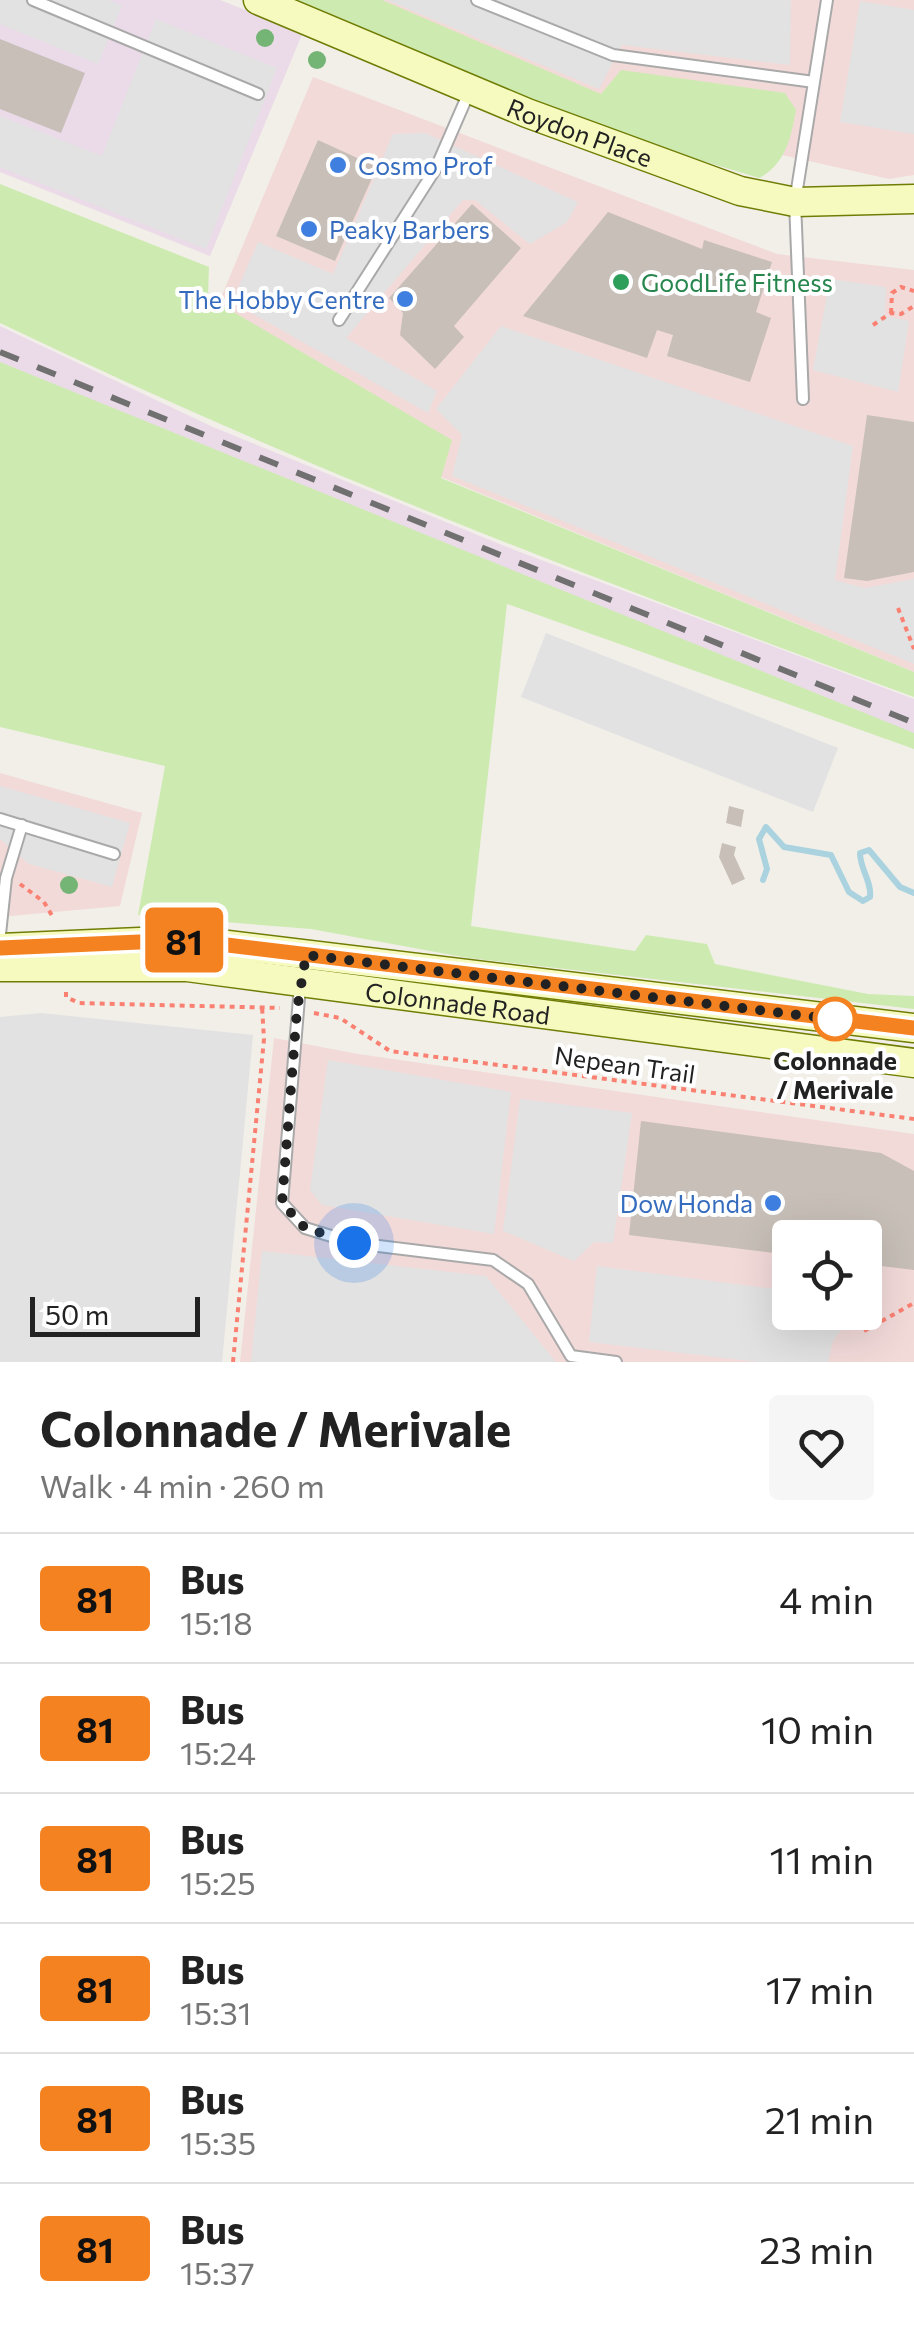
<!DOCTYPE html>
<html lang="en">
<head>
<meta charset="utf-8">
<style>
	:root { --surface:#fff; --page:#f6f6f6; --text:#222; --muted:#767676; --line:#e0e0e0 }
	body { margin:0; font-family:Commissioner,sans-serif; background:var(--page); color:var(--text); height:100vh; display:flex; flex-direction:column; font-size:38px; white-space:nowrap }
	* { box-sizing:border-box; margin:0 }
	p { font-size:32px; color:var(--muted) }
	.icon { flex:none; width:55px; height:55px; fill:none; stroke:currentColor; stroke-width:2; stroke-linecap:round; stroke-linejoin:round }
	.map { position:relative; height:1362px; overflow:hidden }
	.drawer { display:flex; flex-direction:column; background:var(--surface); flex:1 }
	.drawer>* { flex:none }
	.badge { padding:0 20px; border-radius:8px; font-size:35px; line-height:65px }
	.controls { position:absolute; left:772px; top:1220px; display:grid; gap:20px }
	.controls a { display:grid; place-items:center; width:110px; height:110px; border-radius:10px; background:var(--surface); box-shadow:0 10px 40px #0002; font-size:50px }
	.scale { position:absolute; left:30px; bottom:25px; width:170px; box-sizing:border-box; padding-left:10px; border:5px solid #222; border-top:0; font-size:28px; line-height:35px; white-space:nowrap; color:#222; -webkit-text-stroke:8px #fff; paint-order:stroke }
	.you { position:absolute; width:50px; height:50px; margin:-25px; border:8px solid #fff; border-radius:50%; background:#1a73e8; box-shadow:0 0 0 15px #1a73e833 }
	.map>.badge { position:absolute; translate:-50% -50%; box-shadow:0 0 0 5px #fff }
	.round { display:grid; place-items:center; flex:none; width:105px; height:105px; border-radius:10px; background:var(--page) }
	.summary { display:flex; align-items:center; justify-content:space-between; height:170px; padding:0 40px }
	h1 { font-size:48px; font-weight:700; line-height:75px }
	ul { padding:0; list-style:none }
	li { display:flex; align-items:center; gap:30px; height:130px; padding:0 40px; border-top:2px solid var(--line) }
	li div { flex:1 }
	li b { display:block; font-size:38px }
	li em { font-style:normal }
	li .badge { min-width:110px; font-weight:700; text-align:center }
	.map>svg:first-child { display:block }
	.commercial { fill:#f2dad9; fill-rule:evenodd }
	.industrial { fill:#ebdbe8 }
	.grass { fill:#cdebb0 }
	.parking { fill:#e2e2e2 }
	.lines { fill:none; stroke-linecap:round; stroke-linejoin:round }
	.stream { stroke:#aad3df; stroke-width:6 }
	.building { fill:#c7bfb8 }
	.lane-casing { stroke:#a9a9a9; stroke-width:14 }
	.secondary-casing { stroke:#707d05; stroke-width:31 }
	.path { stroke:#fa8072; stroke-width:4; stroke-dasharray:5 5; stroke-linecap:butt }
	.lane { stroke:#fff; stroke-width:10 }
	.secondary { stroke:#f7fabf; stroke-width:28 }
	.rail { stroke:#707070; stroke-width:6; stroke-dasharray:20 20; stroke-linecap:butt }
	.tree { fill:#74b475 }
	.line-casing { stroke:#fff; stroke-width:22 }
	.line { stroke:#f58220; stroke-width:15 }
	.walk { stroke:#222; stroke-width:10; stroke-dasharray:0 18 }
	.shop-dot { fill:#3f7fe0; stroke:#fff; stroke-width:4 }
	.leisure-dot { fill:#2e9e5b; stroke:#fff; stroke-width:4 }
	.stop-dot { fill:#fff; stroke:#f58220; stroke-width:5 }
	.labels { text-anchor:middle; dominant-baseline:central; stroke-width:8; stroke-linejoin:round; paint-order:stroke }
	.street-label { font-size:25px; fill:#222; stroke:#fff }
	.shop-label { font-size:25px; fill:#366cbe; stroke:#fff; text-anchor:start }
	.leisure-label { font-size:25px; fill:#27864d; stroke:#fff; text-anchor:start }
	.stop-label { font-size:25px; font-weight:bold; fill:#222; stroke:#fff }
</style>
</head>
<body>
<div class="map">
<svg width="914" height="1362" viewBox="0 0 914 1362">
	<rect width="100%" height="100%" fill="#f2efe9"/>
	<path class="commercial" d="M347,0H914V175L889,179L608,116Z
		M313,77L777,254L914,270V672L436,475L195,360Z
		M0,773L142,813L120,906L0,917Z
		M274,1038L358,1054L914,1134V1362H240ZM790,1238H865V1312H790Z"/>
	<path class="industrial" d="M0,0H220L303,32L210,256L0,172Z
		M0,326L213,427L517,551L914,699V735L0,364Z"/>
	<path class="grass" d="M297,0H382L601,94L621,70L785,93L796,110C791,138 785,165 759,178L604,131Z
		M0,184L209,267L208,297L452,440L441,478L914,672V697C601,582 301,468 0,323Z
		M0,362L914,733V749L507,604L471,926L635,951L646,935L707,944L715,964L868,994L914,996V1009L468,958L311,929L138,915L165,766L0,727Z"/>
	<path class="parking" d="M0,0H109L122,6L98,64L0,24Z
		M387,0H791L790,65L622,45L599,89Z
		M860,1L914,10V134L840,122Z
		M156,19L277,68L206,249L0,167V116L102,156Z
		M425,133L578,202L567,222L530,244L475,200H463L346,338L437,391L428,413L232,302L258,242L333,274L393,134Z
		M830,279L886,287L885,316L909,321L898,392L813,370Z
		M501,326L853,446L835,580L865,588L914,579V664L452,476L462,435L436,409Z
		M546,633L838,748L813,812L521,697Z
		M0,786L130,823L112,887L29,864L0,839Z
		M41,1013L253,1035L222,1362H0V1017Z
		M328,1060L511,1092L494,1234L322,1205L310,1190Z
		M520,1099L632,1113L613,1243L594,1242L574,1261L503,1231Z
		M262,1251L486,1276L556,1362H251Z
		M597,1266L790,1291V1312L850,1313V1318L833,1341L828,1362H758L589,1342Z"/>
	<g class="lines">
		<path class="stream" d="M763,880L767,869L759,839L766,827L784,847L831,855L849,892L863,901L870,897C872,882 860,869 860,853L869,850L900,887L914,893"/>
	</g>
	<path class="building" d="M0,39L85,73L61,133L0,109Z
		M318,140L377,167L335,261L276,236Z
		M472,204L521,248L454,326L464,337L435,369L400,335L403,313L389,298Z
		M608,212L702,249L704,240L772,262L756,312L771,318L750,382L667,356L673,335L657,330L647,358L523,316Z
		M867,415L914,422V572L867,581L844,578Z
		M729,806L744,810L741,827L726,823Z
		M722,843L736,847L734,855L745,879L732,885L719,857Z
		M641,1121L881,1153L914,1171V1270L865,1264V1238H790V1255L629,1235Z"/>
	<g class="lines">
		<g class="lane-casing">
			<path id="lane" d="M33,0L258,94
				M477,0L613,55L814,82
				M339,320L436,168L470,90
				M803,399L795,202L827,0
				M0,819L114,854
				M0,934L6,878L22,825
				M300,986L282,1203L305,1228L354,1243L493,1260L528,1284L571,1356L616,1362"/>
		</g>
		<g class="secondary-casing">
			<g id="secondary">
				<path id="s1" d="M258,0L527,113L740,191L795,202L914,199"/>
				<path d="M0,948L186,940L914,1028"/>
				<path id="s2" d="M0,967H187L914,1063"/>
			</g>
		</g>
		<path class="path" d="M891,313L892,293L901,287L914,291
			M873,325L891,313L901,314L914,306
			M898,608L914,649
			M20,884L44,902L54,919
			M66,992V997L79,1003L280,1008
			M314,1013L340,1018L390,1051L914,1119
			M864,1331L914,1303
			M233,1362L264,1039L262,1006"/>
		<use href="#lane" class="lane"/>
		<use href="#secondary" class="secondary"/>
		<path class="rail" d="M0,352L914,723"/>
	</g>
	<g class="tree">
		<circle cx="265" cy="38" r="9"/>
		<circle cx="317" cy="60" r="9"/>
		<circle cx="69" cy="885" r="9"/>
	</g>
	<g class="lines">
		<g class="line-casing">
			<path id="line" d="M0,948L186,940L914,1028"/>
		</g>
		<use href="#line" class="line"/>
		<path class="walk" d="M354,1243L305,1228L282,1203L297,1010L306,955L840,1020L835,1019"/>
	</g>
	<g class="shop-dot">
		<circle cx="338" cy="165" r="10"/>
		<circle cx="309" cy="229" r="10"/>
		<circle cx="405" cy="299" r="10"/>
		<circle cx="773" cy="1203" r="10"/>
	</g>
	<circle class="leisure-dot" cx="621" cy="282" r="10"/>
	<circle class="stop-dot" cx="835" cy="1019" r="20"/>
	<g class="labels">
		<g class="street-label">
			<text stroke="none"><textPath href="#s1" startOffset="348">Roydon Place</textPath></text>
			<text stroke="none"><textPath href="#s2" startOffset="460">Colonnade Road</textPath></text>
			<text transform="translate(625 1064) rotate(8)">Nepean Trail</text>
		</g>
		<g class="shop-label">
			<text x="358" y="165">Cosmo Prof</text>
			<text x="329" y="229">Peaky Barbers</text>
			<text x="385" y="299" text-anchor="end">The Hobby Centre</text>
			<text x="753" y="1203" text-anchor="end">Dow Honda</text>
		</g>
		<g class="leisure-label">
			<text x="641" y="282">GoodLife Fitness</text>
		</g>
		<g class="stop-label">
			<text x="835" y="1060">Colonnade<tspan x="835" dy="29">/ Merivale</tspan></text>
		</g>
	</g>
</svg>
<div class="controls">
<a><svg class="icon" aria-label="locate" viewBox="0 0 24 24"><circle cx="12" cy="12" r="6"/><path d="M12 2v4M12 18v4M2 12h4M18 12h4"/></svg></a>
</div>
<div class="scale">50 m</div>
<div class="you" style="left:354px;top:1243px"></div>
<b class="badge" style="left:184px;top:940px;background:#f58220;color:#111">81</b>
</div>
<section class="drawer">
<div class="summary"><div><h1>Colonnade / Merivale</h1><p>Walk · 4 min · 260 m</p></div><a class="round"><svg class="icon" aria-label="heart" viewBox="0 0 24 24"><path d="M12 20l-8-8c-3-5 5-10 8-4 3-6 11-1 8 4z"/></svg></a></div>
<ul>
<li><span class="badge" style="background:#f58220;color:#111">81</span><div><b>Bus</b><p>15:18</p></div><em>4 min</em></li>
<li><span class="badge" style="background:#f58220;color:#111">81</span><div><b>Bus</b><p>15:24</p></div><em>10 min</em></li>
<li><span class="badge" style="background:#f58220;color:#111">81</span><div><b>Bus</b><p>15:25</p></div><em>11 min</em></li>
<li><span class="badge" style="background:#f58220;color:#111">81</span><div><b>Bus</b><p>15:31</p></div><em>17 min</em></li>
<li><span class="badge" style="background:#f58220;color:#111">81</span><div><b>Bus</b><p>15:35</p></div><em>21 min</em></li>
<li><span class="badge" style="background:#f58220;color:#111">81</span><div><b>Bus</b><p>15:37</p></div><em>23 min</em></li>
</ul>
</section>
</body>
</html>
